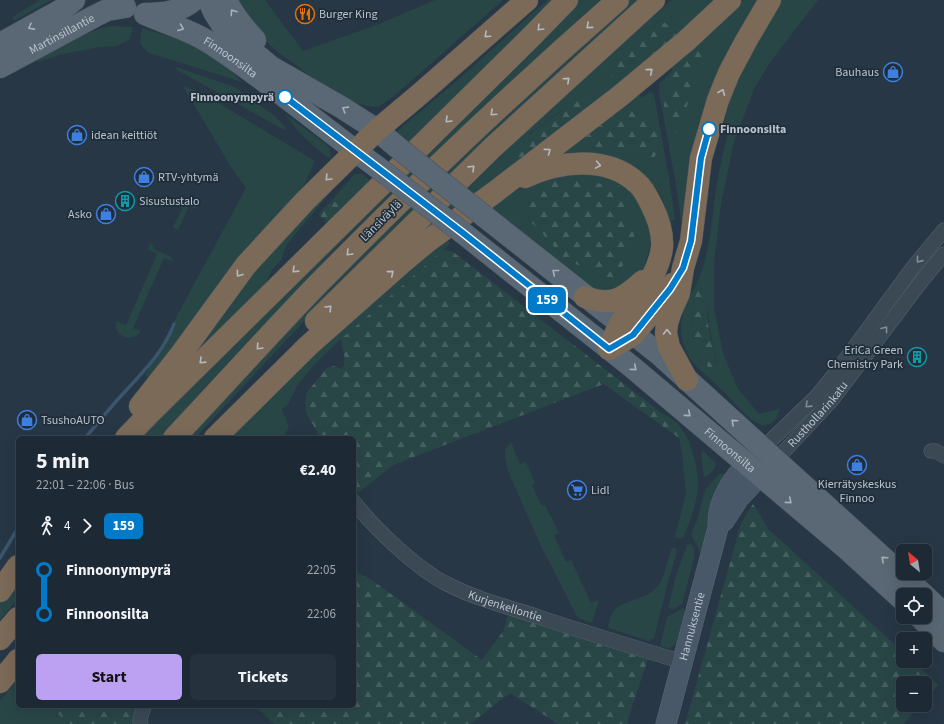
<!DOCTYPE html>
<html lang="en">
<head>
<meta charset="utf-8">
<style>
	:root { --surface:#1d2934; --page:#25313c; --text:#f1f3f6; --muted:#a0a6ac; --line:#3b454f; --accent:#bca0f2 }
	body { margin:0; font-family:"Source Sans 3",sans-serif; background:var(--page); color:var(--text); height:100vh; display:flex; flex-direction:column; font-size:15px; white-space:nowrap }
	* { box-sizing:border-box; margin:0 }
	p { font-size:13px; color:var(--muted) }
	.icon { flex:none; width:22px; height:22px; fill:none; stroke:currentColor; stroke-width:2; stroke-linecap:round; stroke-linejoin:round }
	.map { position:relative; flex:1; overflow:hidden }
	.side { position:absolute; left:16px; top:436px; width:340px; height:272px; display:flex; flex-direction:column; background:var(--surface); border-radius:6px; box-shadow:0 4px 16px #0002,0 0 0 1px var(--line) }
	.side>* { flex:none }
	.badge { padding:0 8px; border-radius:6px; font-size:14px; line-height:26px }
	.needle { width:26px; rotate:330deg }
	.buttons { position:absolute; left:896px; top:544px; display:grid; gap:8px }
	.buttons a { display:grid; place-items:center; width:36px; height:36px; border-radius:6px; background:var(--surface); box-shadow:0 4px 16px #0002,0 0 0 1px var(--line); font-size:20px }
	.map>.badge { position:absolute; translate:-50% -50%; box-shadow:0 0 0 2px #fff }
	.legs { display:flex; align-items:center; gap:6px; height:44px; padding:0 20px; font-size:13px }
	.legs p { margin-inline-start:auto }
	.summary { display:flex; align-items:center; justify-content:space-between; height:68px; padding:0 20px }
	h1 { font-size:22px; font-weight:700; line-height:30px }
	.button { display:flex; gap:8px; margin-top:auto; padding:8px 20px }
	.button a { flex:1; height:46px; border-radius:6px; background:var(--accent); color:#111; font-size:16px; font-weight:700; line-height:46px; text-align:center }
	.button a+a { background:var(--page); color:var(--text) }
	ul { padding:0 20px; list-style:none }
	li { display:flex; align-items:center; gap:14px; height:44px; font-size:15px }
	li i { display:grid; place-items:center; width:6px; height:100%; margin:0 5px; background:currentColor }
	li i::after { content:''; width:10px; height:10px; margin:-5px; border:3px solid; border-radius:50%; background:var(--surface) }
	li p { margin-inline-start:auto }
	li:first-child i { background:linear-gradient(#0000 50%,currentColor 0) }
	li:last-child i { background:linear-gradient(currentColor 50%,#0000 0) }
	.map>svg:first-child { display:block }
	.green { fill:#294646; fill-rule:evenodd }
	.forest { fill:url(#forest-firs) }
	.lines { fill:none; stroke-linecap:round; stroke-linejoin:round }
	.stream { stroke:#3a556d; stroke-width:3.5 }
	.street-casing { stroke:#5a6672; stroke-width:15 }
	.secondary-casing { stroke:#5a6672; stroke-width:21 }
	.primary-casing { stroke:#45525e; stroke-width:23 }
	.highway-casing { stroke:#46535f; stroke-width:23 }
	.street { stroke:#3b4955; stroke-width:14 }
	.secondary { stroke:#495868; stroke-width:20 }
	.primary { stroke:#596874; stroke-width:22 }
	.highway { stroke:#7b6a58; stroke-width:22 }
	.primary-bridge-casing { stroke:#45525e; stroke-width:23; stroke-linecap:butt }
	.primary-bridge { stroke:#596874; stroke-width:22 }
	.oneway { stroke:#a6b1bc }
	.oneway2 { stroke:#b3bac2 }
	.oneway3 { stroke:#808c98 }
	.line-1-casing { stroke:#fff; stroke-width:9 }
	.line-1 { stroke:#007ac9; stroke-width:6 }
	.stop-1-dot { fill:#fff; stroke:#007ac9; stroke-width:2 }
	.labels { text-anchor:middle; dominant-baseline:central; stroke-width:3.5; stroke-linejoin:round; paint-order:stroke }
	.poi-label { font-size:12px; fill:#b9c3ce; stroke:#202e3a; text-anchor:start }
	.street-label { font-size:12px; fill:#b9c3ce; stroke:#202e3a }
	.stop-label { font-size:12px; font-weight:bold; fill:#b9c3ce; stroke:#202e3a; text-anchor:end }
</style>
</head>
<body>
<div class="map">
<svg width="944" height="724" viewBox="0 0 944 724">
	<defs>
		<pattern id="forest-firs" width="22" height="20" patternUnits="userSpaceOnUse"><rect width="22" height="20" fill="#294646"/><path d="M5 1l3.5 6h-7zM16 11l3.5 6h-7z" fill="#465f60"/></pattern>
	</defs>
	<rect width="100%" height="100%" fill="#273745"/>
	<path class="green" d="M40,0H51L14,21L12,17Z
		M234,0H266L267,3L303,51L379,24L435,0H503L394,96L380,106L372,107L348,101L321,86L300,68L279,53L255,31Z
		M547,0H557L411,147L395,133L460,78Z
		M574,0H600L512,80L339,245L232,358L159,438H133Z
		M630,0H642L323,301L195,438H185L383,230Z
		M672,0H722L694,27L405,247L534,124L589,73ZM660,20L672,27L629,50ZM565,108L513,159L530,133Z
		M743,0H762L686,220H681L676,185L660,98L659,84L672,71L671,68L694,44ZM702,57L691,84L663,109L669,83L679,63Z
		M779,0H818L771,61L755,87L734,142L721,204L714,264V309L723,353L738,389L759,414L780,409C777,416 774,425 765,425C751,426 730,396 719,387C710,378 698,370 691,360C685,351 682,342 681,332C679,312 692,295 699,278C710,250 712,219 716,189C719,169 724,149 729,130L723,128L730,98L737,82ZM697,290L706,301L710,330L717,363L708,369L704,357L697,348L694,342L692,316L693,304Z
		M112,26L133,27L130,39L117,46L99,47L63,54L37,62L36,60C61,46 84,31 112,26Z
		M142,28L196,45L223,63L242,82L147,52L140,43Z
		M176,67L235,87L275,116L286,128L284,130L179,71L176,69Z
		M183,86L202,93L315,161L301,192L150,379L145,375L246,188L231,167Z
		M650,92L654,94L669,178L675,220L670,221L662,198L656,188L648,179L625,161L610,156L599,154L541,163L619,107L639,95L642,98ZM628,105L641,115L656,120L646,160C637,154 624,146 613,146C602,147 596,149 585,146L580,136Z
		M286,115L326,144L330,149L331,158H329C312,146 297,132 286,115Z
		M597,173L627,186L643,204L651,237L649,251L645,264L638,277L618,293L593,290L487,205L545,177ZM585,178L601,184L626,204L628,221L634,231L605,280L589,269L567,261L542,233L528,219L527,208L531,192Z
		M355,174H362L374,183L346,209L342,204L331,201Z
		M334,185L328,195L288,243L283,253L282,259L271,271L266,283L254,301L175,379L244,278Z
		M186,198H191L195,199L197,204V209L189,206L178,230L173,227L183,207L175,203Z
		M443,237L450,243L443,250L341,339L314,365L297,386L288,404L282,409L289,427L282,438H226L264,396Z
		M150,244L154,245L152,248L171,257L173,259L172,261L164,258L133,328L141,331C135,341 120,340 116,328C116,326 116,324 116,321L126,325L155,259L157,254L148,250Z
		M659,411C664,415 672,418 677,423C685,432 690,442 693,453C703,488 696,506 683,538H678L675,536L686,494L683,461L679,438L674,428Z
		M511,442L520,464L526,462L535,483L532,485L542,506L545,505L559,533L554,535L566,562L571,560L591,603L599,600L592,623L578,618L540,544L507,469L505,457V450Z
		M703,451L715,462L716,465L714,469L706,477L704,476L701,456V454Z
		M720,473L729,475L700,554L698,552L699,550L696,543L692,537V532L698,518L705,490Z
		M691,544C695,547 694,553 694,558L682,604L674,609L668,608L676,575L687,545Z
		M672,548H675L677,552L670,575L654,638L649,641L609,628L608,627C609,622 610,616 613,612C622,600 645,600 656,588C666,576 666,561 672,548Z
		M18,575V599L0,620V602Z
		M683,608L685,609L684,628L679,642L669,648L660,647L667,617Z
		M18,679V706H48L70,724H0V701Z"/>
	<path class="forest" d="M660,20L672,27L677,37L622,84L613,80L612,71L629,50Z
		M700,45L702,57L691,84L683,129L678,134C670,127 666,122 664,111C663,106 665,100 666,96C670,76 680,54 700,45Z
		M578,101L584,106L583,114L522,160L513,159L511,150C532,132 554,115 578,101Z
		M628,105L641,115L656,120L660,146L654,158L646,160C637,154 624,146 613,147C602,147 596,149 585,146L580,136L607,117Z
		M585,178L601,184L619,186L626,204L628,221L634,231V243L617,277L605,280L589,269L567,261L542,233L528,219L527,208L531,192L554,180Z
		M331,201L342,204L346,209L326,223L319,214Z
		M443,250L452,251L659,411L674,428L679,438L604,384L393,465L359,492L354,484V438H321L307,415L305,404L307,392L326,369L333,366L343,369C347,354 342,352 341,339Z
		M703,289C707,303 707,316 709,330C712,343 716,356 717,370L713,372L708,369L704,357L697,348L694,342L692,316L693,304L697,290Z
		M753,504L768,529L903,652V661H913L938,685L925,700V683H903V705H920L904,724H685L741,523Z
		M354,570L373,581L482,660L504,630L508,614L648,659L628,719V724H558L510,693L470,724H274L256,706H354Z
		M48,706H139L137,724H70Z"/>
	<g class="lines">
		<path class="stream" d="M85,438C97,424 109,409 121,396C141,374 164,352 174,324
			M0,558L18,528"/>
		<g class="street-casing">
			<g id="street">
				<path d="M763,448L815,398L834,375L914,266L944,230"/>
				<path d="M931,451H936L944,456"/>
				<path id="s1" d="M776,460L832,400L920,283L944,254"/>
				<path id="s2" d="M354,502C375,529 417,569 447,584C474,598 504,606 533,615C583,632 633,647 683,662"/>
				<path d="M141,724L140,720L144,706"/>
			</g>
		</g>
		<g class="secondary-casing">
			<g id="secondary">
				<path d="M724,521L739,498L771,464"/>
				<path id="s3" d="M666,724L718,528C718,523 718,517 719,512C724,488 741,468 759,452"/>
			</g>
		</g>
		<g class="primary-casing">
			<g id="primary">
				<path d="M209,0L214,12L224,28L271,67L341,107L377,130L397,147"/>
				<path d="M226,0C233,15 244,28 255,40"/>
				<path id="s4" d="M145,14C163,22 183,28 200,37C220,48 238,62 256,75C297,105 336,137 377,167"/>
				<path d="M146,14C165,14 179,12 194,0"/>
				<path d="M0,44L63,9L74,0"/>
				<path id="s5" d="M0,67L95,16L107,10L125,7"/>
				<path d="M484,216L659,354L924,595"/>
				<path id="s6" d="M463,233L632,367L846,548L903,600"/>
				<path d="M925,596L944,614"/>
				<path d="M920,617L944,641"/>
			</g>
		</g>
		<g class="highway-casing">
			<path id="highway" d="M525,177C559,161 607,155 637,183C644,189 648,198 652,206C658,218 663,233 662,247C659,277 635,299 620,324C616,331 613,340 609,349
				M585,297C612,307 623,299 643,281
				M316,321L492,148L654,0
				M609,349L633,335L647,318L673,284
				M687,380L669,347L666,333L667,323L671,311L679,293L683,268L691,241L701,158L718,100L729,73L746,41L770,0
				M140,406L181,354L246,265L305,201L377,130L420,94L527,0
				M126,438L150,413L532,36L567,0
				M174,438C221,388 266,338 313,289C411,189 513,92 618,0
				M215,438L309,345L404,261L428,241L495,192L620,96L686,41L730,0
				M0,591L18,566
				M0,639L18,618
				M0,682L18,660"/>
		</g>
		<use href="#street" class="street"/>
		<use href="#secondary" class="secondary"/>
		<use href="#primary" class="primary"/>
		<use href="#highway" class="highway"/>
		<g class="primary-bridge-casing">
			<path id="primary-bridge" d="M397,147L484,216
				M377,167L463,233"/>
		</g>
		<use href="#primary-bridge" class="primary-bridge"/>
	</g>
	<defs><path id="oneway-chevron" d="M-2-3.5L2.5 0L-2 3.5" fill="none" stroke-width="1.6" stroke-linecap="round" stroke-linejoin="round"/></defs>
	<g class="oneway">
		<use href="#oneway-chevron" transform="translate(233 12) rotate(-124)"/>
		<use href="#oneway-chevron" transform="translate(31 27) rotate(151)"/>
		<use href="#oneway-chevron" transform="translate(181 28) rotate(21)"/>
		<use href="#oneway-chevron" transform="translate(345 109) rotate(-148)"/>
		<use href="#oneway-chevron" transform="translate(555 272) rotate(-141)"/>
		<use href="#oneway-chevron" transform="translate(634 368) rotate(40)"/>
		<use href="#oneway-chevron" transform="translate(688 414) rotate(40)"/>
		<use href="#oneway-chevron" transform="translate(734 422) rotate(-138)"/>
		<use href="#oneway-chevron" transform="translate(789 501) rotate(40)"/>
		<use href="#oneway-chevron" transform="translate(884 559) rotate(-138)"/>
	</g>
	<g class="oneway2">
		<use href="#oneway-chevron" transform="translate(589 26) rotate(139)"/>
		<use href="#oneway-chevron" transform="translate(540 28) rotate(134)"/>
		<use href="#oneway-chevron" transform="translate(487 35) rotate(138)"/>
		<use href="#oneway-chevron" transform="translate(650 71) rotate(-40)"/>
		<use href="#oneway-chevron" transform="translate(567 80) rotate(-42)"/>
		<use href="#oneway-chevron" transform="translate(722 92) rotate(-68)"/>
		<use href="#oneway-chevron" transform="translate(493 113) rotate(137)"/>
		<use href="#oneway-chevron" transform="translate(448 120) rotate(135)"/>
		<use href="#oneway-chevron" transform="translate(548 151) rotate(-37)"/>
		<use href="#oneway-chevron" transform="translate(598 165) rotate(10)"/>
		<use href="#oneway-chevron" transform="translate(472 168) rotate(-44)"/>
		<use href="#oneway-chevron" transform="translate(328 178) rotate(134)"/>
		<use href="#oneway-chevron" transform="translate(349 253) rotate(135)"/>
		<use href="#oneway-chevron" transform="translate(295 270) rotate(136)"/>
		<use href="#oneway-chevron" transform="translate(391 273) rotate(-41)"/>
		<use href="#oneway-chevron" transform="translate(239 274) rotate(126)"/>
		<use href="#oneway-chevron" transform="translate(329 308) rotate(-46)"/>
		<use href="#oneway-chevron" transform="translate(667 332) rotate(-90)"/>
		<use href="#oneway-chevron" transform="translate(259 347) rotate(133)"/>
		<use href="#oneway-chevron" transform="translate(202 361) rotate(136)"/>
	</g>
	<g class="oneway3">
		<use href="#oneway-chevron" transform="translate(919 260) rotate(129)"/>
		<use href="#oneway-chevron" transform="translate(885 329) rotate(-53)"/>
		<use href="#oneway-chevron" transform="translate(808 405) rotate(136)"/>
	</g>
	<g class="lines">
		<g class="line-1-casing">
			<path id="line-1" d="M285,97L463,233L609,349L633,335L670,289L683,268L691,241L701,158L709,129"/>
		</g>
		<use href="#line-1" class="line-1"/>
	</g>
	<defs>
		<g id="restaurant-ring" transform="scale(1)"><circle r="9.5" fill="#202e3a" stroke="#e8710a" stroke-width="1.5"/><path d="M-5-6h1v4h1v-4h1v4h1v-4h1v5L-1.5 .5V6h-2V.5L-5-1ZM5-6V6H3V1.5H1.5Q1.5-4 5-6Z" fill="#e8710a"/></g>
		<g id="shop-ring" transform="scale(1)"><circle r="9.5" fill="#202e3a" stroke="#3f7fe0" stroke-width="1.5"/><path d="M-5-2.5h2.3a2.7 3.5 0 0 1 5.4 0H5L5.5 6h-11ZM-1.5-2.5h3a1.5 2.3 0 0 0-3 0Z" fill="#3f7fe0"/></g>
		<g id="building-ring" transform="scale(1)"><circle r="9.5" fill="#202e3a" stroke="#0f9aa8" stroke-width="1.5"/><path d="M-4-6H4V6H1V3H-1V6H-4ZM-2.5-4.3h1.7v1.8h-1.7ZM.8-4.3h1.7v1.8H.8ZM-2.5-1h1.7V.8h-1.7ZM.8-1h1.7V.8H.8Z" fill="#0f9aa8"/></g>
		<g id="supermarket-ring" transform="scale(1)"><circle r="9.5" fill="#202e3a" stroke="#3f7fe0" stroke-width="1.5"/><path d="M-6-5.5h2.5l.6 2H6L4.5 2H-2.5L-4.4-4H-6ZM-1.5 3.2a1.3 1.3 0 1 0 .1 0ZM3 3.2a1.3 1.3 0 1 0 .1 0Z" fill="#3f7fe0"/></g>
	</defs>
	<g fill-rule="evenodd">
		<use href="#restaurant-ring" x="305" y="14"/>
		<use href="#shop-ring" x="893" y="72"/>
		<use href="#shop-ring" x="77" y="135"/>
		<use href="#shop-ring" x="144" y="177"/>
		<use href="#building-ring" x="125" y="201"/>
		<use href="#shop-ring" x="106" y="214"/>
		<use href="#building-ring" x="917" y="357"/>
		<use href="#shop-ring" x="27" y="420"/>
		<use href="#shop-ring" x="857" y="465"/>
		<use href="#supermarket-ring" x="577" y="490"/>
	</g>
	<g class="stop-1-dot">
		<circle cx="285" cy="97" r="7"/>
		<circle cx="709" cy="129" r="7"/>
	</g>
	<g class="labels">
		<g class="poi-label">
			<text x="319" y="14">Burger King</text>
			<text x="879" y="72" text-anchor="end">Bauhaus</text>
			<text x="91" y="135">idean keittiöt</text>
			<text x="158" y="177">RTV-yhtymä</text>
			<text x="139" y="201">Sisustustalo</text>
			<text x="92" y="214" text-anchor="end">Asko</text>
			<text x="903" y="350" text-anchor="end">EriCa Green<tspan x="903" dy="14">Chemistry Park</tspan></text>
			<text x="41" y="420">TsushoAUTO</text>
			<text x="857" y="484" text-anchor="middle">Kierrätyskeskus<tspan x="857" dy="14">Finnoo</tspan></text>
			<text x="591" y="490">Lidl</text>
		</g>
		<g class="street-label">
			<text stroke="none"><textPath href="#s5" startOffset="70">Martinsillantie</textPath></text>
			<text stroke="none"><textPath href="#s4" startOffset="96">Finnoonsilta</textPath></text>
			<text transform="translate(381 221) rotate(-45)">Länsiväylä</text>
			<text stroke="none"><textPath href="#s1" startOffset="62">Rusthollarinkatu</textPath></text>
			<text stroke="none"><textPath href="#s6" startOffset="344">Finnoonsilta</textPath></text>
			<text stroke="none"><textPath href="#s2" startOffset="187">Kurjenkellontie</textPath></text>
			<text stroke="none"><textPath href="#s3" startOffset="101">Hannuksentie</textPath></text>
		</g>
		<g class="stop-label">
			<text x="274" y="97">Finnoonympyrä</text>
			<text x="720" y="129" text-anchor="start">Finnoonsilta</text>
		</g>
	</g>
</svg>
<div class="buttons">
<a><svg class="needle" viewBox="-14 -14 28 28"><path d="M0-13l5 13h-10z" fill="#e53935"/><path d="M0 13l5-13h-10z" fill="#a0a6ac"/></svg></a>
<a><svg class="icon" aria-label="locate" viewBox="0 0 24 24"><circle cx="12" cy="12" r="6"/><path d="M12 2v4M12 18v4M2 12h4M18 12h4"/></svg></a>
<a>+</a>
<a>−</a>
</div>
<b class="badge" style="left:547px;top:300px;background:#007ac9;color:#fff">159</b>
<section class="side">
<div class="summary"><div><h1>5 min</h1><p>22:01 – 22:06 · Bus</p></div><b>€2.40</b></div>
<div class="legs"><svg class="icon" aria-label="walk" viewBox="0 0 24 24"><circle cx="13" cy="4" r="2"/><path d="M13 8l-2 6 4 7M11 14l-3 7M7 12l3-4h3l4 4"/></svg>4<svg class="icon" aria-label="forward" viewBox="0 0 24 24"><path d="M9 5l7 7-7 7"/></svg><b class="badge" style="background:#007ac9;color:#fff">159</b></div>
<ul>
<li><i style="color:#007ac9"></i><b>Finnoonympyrä</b><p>22:05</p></li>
<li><i style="color:#007ac9"></i><b>Finnoonsilta</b><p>22:06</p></li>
</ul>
<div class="button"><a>Start</a><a>Tickets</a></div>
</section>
</div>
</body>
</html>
